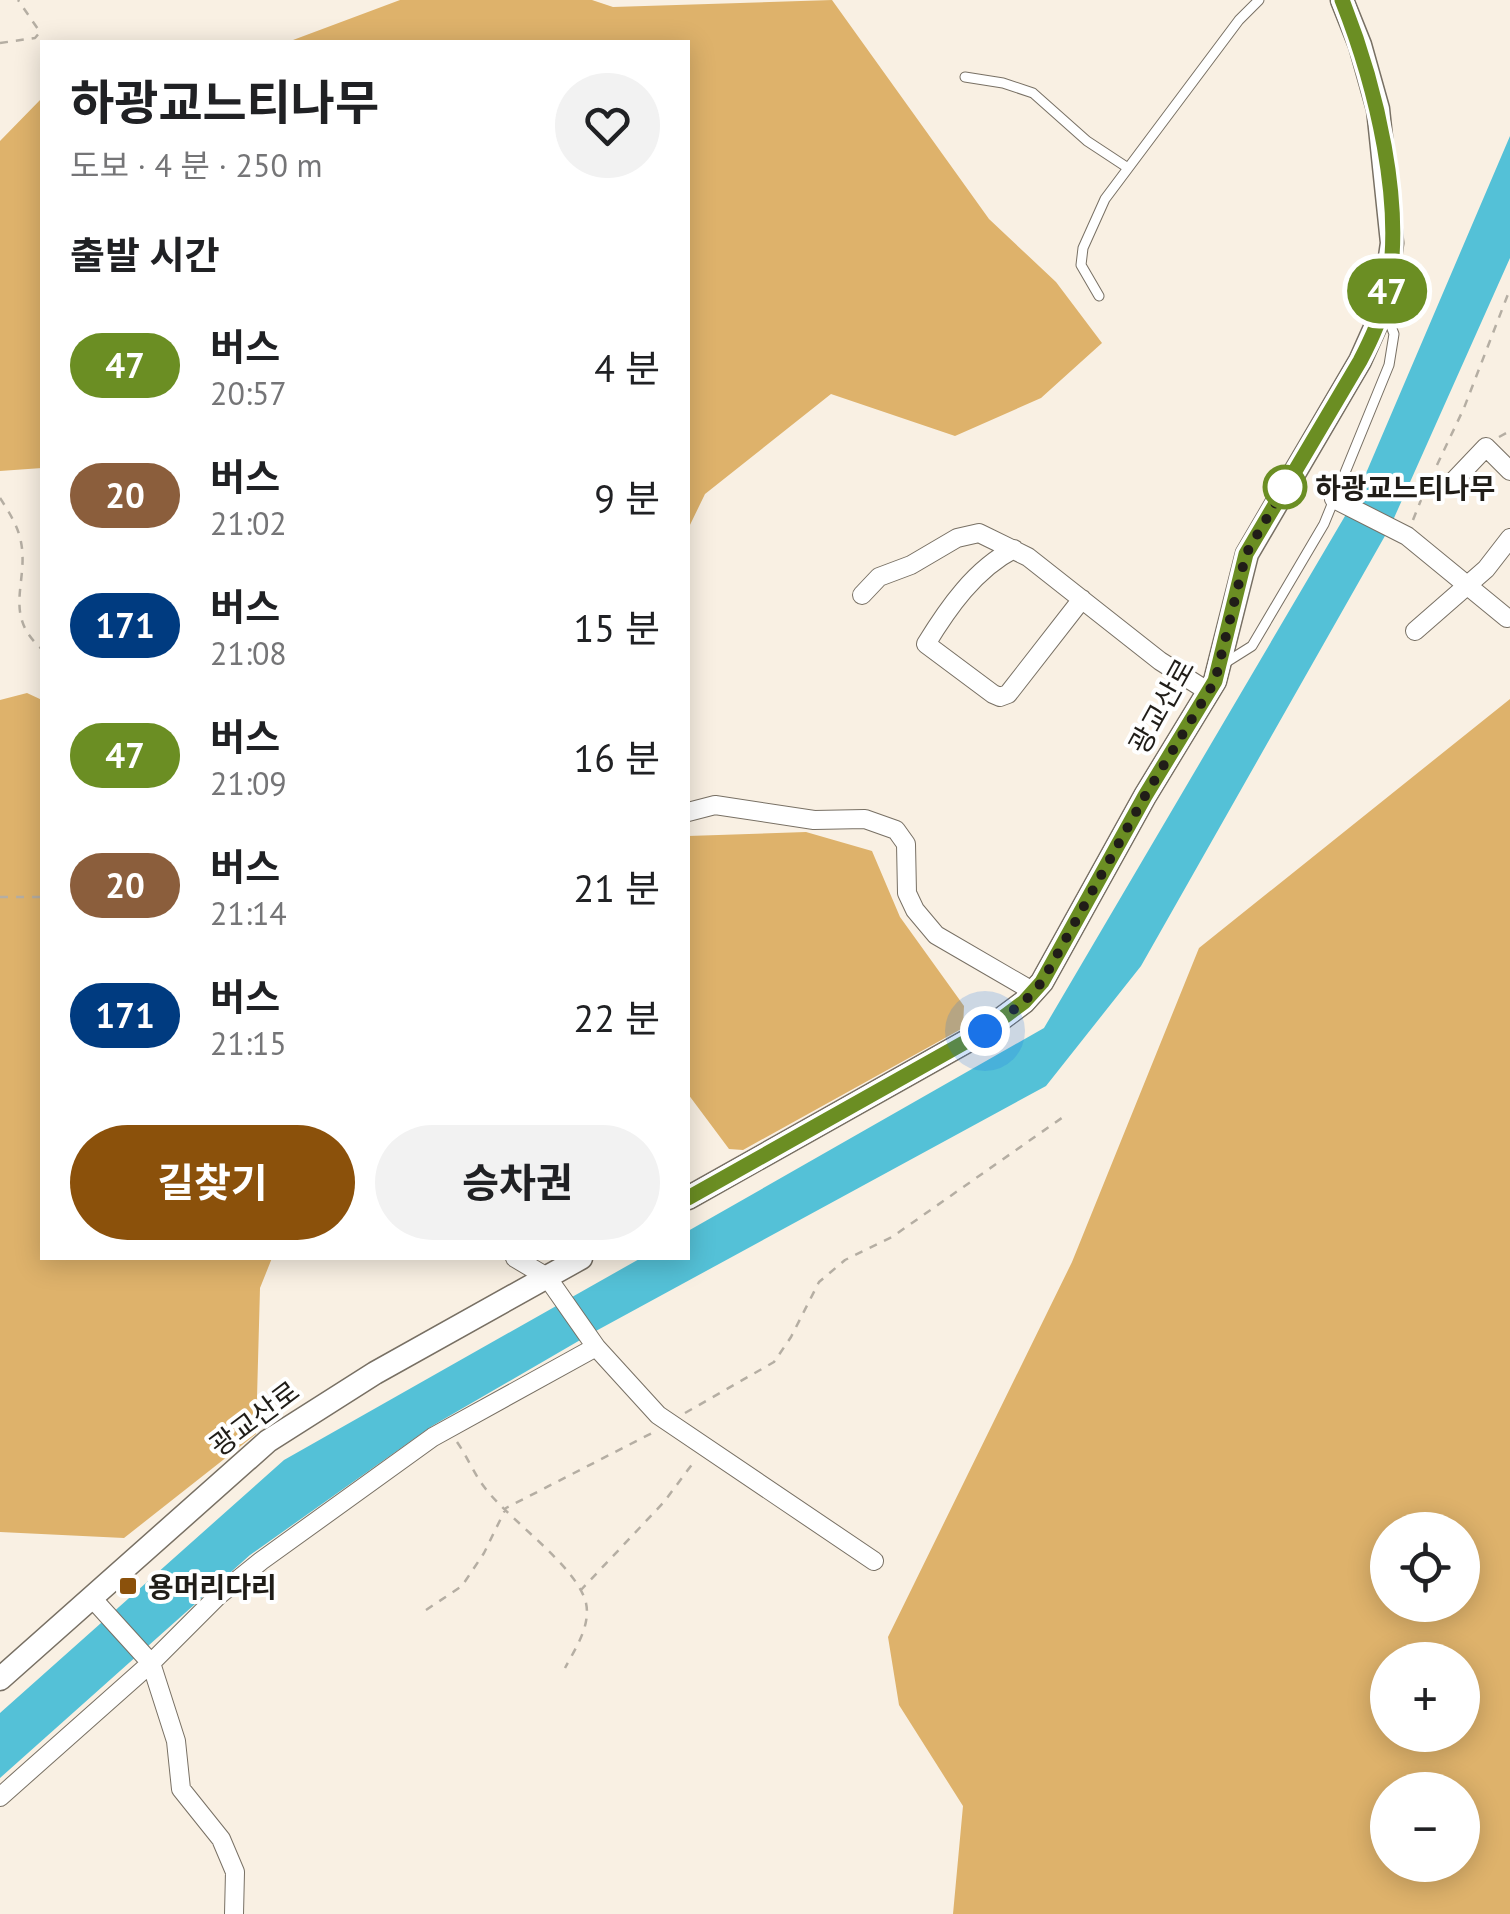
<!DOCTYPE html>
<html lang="ko">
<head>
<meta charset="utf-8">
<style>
	:root { --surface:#fff; --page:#f2f2f2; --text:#202124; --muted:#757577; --accent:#8b510b }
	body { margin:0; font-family:"PT Sans","Noto Sans KR",sans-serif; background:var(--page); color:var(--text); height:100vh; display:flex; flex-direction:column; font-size:38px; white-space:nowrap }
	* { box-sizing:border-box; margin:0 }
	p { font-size:32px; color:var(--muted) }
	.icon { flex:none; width:55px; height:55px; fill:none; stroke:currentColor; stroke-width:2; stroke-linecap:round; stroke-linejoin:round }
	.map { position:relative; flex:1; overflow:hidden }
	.sheet { position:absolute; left:40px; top:40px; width:650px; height:1220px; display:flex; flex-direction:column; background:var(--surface); border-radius:0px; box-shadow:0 5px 25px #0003 }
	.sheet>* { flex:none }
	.badge { padding:0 20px; border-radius:32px; font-size:35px; line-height:65px }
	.buttons { position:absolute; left:1370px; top:1512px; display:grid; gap:20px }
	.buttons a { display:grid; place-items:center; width:110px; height:110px; border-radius:50%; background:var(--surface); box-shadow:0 5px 25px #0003; font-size:50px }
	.you { position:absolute; width:50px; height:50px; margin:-25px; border:8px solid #fff; border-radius:50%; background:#1a73e8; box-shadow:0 0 0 15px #1a73e833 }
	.map>.badge { position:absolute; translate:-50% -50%; box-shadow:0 0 0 5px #fff }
	h2 { padding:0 30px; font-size:38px; line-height:90px }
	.round { display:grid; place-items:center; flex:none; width:105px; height:105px; border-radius:52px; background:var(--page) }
	.headline { display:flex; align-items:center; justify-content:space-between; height:170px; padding:0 30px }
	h1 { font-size:48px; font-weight:700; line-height:75px }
	.primary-button { display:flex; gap:20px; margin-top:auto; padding:20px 30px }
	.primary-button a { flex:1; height:115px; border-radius:60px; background:var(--accent); color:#fff; font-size:40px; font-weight:700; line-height:115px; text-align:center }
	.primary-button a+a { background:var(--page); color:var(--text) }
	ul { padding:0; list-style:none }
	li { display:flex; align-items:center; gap:30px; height:130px; padding:0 30px }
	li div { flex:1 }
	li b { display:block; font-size:38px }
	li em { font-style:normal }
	li .badge { min-width:110px; font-weight:700; text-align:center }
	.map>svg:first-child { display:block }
	.forest { fill:#deb26b; fill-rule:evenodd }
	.water { fill:#54c1d7 }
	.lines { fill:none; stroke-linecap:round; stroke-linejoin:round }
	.service-casing { stroke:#787064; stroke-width:11 }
	.minor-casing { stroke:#787064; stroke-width:20 }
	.tertiary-casing { stroke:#787064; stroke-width:25 }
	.path { stroke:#b5aea3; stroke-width:2.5; stroke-dasharray:8 8; stroke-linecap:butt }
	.service { stroke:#fff; stroke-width:9 }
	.minor { stroke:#fff; stroke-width:18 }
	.tertiary { stroke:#fff; stroke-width:22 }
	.line-casing { stroke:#fff; stroke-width:22 }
	.line { stroke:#6b8e23; stroke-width:15 }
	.walk { stroke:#201d18; stroke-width:10; stroke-dasharray:0 18 }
	.stop-dot { fill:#fff; stroke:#6b8e23; stroke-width:5 }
	.poi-dot { fill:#8b510b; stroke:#fff; stroke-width:4 }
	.labels { text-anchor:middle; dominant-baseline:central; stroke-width:8; stroke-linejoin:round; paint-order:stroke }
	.stop-label { font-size:28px; font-weight:bold; fill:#201d18; stroke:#fff; text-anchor:start }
	.street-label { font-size:28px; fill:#201d18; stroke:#fff }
	.poi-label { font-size:28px; font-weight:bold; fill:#201d18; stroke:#fff; text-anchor:start }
</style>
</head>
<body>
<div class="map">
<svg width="1510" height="1914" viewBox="0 0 1510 1914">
	<rect width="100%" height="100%" fill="#f9f0e3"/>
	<path class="forest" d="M400,0H592L613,7L832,0L989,219L1056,282L1102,343L1041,398L955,436L831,394L705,494L688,529V42H274L293,40Z
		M42,98V468L0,471V141Z
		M27,693L42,700V1258H272L260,1288L256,1434L124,1538L0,1532V700Z
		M1510,699V1914H953L963,1806L899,1705L888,1637L1072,1262L1199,948ZM1388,1530H1462V1605H1388ZM1462,1660V1735H1388V1660ZM1462,1790V1865H1388V1790Z
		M806,832L872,851L900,917L964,1006L963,1028L743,1150L729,1149L688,1094V836Z"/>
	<path class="water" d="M1510,136V258L1390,527L1141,966L1046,1086L594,1332L432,1426L250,1555L0,1778V1713L284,1460L641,1258H688V1231L1044,1028L1355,499Z"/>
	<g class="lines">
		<g class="service-casing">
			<path id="service" d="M965,77L1003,83L1033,93L1087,141L1128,168
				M1099,296L1081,265L1083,248L1105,199L1239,20L1259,0
				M1225,663L1252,646L1324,524L1389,365L1394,334L1386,313"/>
		</g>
		<g class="minor-casing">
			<path id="minor" d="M1429,483L1447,488L1486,447L1510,471
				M1334,499L1407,536L1507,618
				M1014,549C975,569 948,608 926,644L993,694L1000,697L1008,694L1082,599
				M862,595L879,577L911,565L957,538L979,533L1028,557L1160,661L1209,692
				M1415,631L1486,569L1510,538
				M688,812L715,805L814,820L865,819L896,830L906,844L907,893L915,910L936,935L1034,992
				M596,1347L658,1415L874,1561
				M92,1598L151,1663L176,1741L181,1789L221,1839L235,1872L234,1914
				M0,1797L151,1663L219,1595L261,1561L433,1437L596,1347L547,1277L515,1258"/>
		</g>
		<g class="tertiary-casing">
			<path id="tertiary" d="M688,1198L985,1031L1024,1002L1042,982L1145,796L1215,681L1247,554L1360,361L1382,312L1392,243L1378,109L1360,45L1342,0
				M0,1679L268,1441L375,1373L581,1258"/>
		</g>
		<path class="path" d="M0,43L35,38L40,32L18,0
			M1499,437L1510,431
			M1437,465L1464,408L1510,289
			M0,498C9,512 18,526 21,542C29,582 2,615 42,649
			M1413,520L1421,500
			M0,897H42
			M685,1413L774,1362L791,1337L819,1282L845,1260L892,1237L1066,1115
			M457,1442C467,1456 474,1474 485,1488C509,1520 577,1566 586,1603C591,1626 575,1649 565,1668
			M580,1591L664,1502L696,1459
			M426,1610L462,1586L484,1553L506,1508L652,1433"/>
		<use href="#service" class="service"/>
		<use href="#minor" class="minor"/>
		<use href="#tertiary" class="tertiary"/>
	</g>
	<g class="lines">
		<g class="line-casing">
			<path id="line" d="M688,1198L985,1031L1024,1002L1042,982L1145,796L1215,681L1246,554L1360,361C1371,340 1381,319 1386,297C1407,208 1375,83 1342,0"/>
		</g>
		<use href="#line" class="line"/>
		<path class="walk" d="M985,1031L1024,1002L1042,982L1145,796L1215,681L1246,554L1285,487"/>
	</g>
	<circle class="stop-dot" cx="1285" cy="487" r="20"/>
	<rect class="poi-dot" x="118" y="1576" width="20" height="20" rx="5"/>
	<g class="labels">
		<g class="stop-label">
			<text x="1315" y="487">하광교느티나무</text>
		</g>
		<g class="street-label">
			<text transform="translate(1161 706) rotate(-61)">광교산로</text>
			<text transform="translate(254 1418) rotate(-37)">광교산로</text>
		</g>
		<g class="poi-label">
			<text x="148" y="1586">용머리다리</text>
		</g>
	</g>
</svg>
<div class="buttons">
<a><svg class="icon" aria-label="locate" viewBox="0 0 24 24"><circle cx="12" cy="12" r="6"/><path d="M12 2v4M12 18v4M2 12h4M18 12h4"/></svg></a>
<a>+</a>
<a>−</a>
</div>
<div class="you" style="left:985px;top:1031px"></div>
<b class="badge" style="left:1387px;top:291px;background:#6b8e23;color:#fff">47</b>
<section class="sheet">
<div class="headline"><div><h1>하광교느티나무</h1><p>도보 · 4 분 · 250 m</p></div><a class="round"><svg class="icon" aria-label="heart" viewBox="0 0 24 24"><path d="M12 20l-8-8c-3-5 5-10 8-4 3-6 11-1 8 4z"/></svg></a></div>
<h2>출발 시간</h2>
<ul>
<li><span class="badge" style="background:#6b8e23;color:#fff">47</span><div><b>버스</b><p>20:57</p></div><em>4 분</em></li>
<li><span class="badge" style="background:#8b5e3c;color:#fff">20</span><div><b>버스</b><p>21:02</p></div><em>9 분</em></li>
<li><span class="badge" style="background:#003b80;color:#fff">171</span><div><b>버스</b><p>21:08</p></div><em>15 분</em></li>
<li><span class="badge" style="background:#6b8e23;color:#fff">47</span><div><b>버스</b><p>21:09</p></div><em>16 분</em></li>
<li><span class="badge" style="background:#8b5e3c;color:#fff">20</span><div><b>버스</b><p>21:14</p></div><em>21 분</em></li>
<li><span class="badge" style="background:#003b80;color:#fff">171</span><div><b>버스</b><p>21:15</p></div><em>22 분</em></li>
</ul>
<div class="primary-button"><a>길찾기</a><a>승차권</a></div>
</section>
</div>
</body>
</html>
